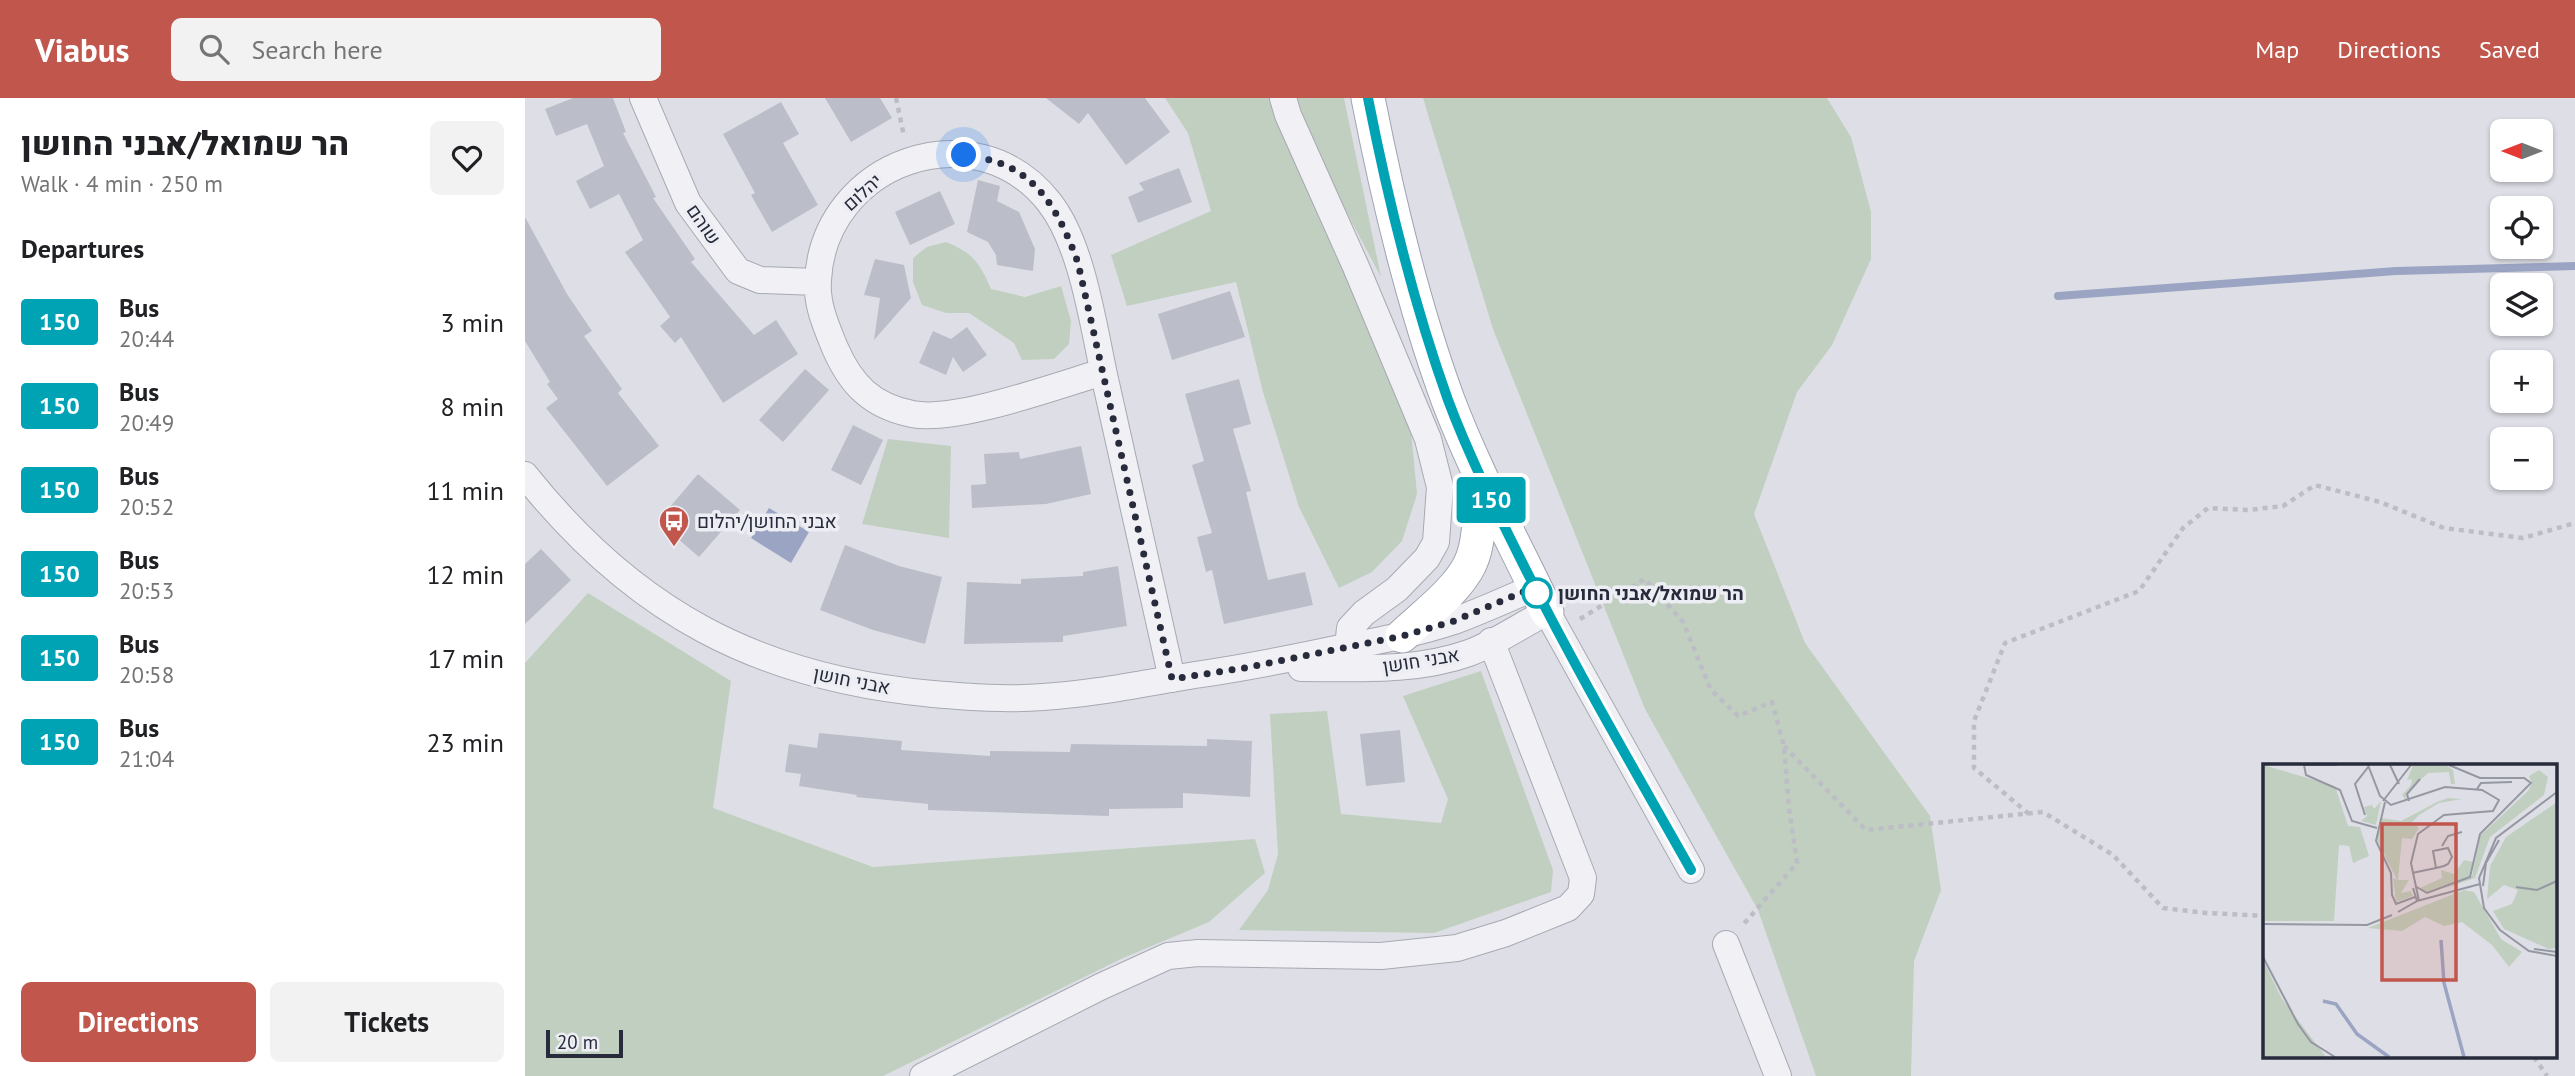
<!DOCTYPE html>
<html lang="en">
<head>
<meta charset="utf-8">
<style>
	:root { --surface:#fff; --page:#f2f2f2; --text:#202124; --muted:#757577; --accent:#c1564c }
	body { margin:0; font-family:"PT Sans",Heebo,sans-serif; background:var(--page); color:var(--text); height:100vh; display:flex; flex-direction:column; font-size:26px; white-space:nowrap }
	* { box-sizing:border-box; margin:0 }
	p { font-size:23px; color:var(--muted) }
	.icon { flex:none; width:38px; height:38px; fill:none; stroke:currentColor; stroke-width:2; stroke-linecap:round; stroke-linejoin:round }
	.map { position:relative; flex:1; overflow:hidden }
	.side { display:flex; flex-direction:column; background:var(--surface); width:525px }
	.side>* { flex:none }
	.badge { padding:0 14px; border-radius:5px; font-size:24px; line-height:46px }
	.needle { width:46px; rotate:270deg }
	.tools { position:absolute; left:1965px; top:21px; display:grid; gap:14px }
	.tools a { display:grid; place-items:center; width:63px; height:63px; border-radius:10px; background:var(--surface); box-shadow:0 2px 5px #0004; font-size:35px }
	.scale { position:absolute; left:21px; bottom:18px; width:77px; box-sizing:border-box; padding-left:7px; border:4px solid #282b3b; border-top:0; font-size:19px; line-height:24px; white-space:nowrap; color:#282b3b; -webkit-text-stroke:5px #edeef4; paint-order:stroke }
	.you { position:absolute; width:35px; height:35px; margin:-18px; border:5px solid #fff; border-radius:50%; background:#1a73e8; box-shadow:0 0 0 10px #1a73e833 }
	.map>.badge { position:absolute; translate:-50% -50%; box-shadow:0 0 0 4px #fff }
	h2 { padding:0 21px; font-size:26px; line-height:63px }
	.round { display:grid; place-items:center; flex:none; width:74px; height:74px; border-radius:10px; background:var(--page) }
	.head { display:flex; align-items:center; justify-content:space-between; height:119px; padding:0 21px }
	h1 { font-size:33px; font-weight:800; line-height:52px }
	.primary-button { display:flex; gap:14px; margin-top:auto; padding:14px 21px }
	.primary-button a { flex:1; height:80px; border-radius:10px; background:var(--accent); color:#fff; font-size:28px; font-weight:800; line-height:80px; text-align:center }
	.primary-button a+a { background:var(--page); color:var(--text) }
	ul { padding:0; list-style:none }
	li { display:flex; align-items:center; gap:21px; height:84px; padding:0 21px }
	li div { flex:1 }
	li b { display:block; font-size:26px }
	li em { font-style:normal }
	li .badge { min-width:77px; font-weight:700; text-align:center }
	header { display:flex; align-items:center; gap:42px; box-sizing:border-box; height:98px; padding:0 35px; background:var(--accent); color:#fff }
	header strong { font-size:33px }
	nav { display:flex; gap:38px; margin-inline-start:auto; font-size:24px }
	.search { width:490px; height:63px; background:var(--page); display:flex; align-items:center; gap:18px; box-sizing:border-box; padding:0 24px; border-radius:10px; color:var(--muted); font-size:26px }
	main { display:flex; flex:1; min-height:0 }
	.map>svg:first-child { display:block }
	.green { fill:#c0cfbf }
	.water { fill:#9ba5c3 }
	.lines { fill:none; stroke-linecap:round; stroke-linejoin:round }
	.stream { stroke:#9ba5c3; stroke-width:8 }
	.building { fill:#bbbdc8 }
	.minor-casing { stroke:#a7a9b3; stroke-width:28 }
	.major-casing { stroke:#9ea1b0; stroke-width:35 }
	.path { stroke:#bcbdc5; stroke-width:4.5; stroke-dasharray:5 5; stroke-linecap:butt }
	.minor { stroke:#f0f0f5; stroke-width:26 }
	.major { stroke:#fff; stroke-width:33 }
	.line-casing { stroke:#fff; stroke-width:16 }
	.line { stroke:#00a3b4; stroke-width:10 }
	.walk { stroke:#282b3b; stroke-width:7; stroke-dasharray:0 12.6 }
	.stop-dot { fill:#fff; stroke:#00a3b4; stroke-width:3.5 }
	.labels { text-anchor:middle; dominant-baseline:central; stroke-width:7; stroke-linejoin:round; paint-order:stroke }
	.street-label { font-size:19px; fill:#282b3b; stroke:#edeef4 }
	.poi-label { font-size:19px; fill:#282b3b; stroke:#edeef4; text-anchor:start }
	.stop-label { font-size:19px; font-weight:bold; fill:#282b3b; stroke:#edeef4; text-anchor:start }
	.inset-river { fill:none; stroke:#9ba5c3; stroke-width:3.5 }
	.inset-road { fill:none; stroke:#9597a2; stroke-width:2 }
	.view { fill:#c1564c; fill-opacity:0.15; stroke:#c1564c; stroke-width:3.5 }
	.inset-edge { fill:none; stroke:#282b3b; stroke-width:3.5 }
</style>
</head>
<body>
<header>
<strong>Viabus</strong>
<div class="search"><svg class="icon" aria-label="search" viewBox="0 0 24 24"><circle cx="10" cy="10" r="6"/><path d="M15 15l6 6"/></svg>Search here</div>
<nav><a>Map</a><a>Directions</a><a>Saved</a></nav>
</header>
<main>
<section class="side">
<div class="head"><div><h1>הר שמואל/אבני החושן</h1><p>Walk · 4 min · 250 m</p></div><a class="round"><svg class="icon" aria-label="heart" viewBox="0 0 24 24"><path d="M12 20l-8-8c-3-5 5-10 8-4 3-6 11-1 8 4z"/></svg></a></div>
<h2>Departures</h2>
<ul>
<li><span class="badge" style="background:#00a3b4;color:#fff">150</span><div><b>Bus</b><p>20:44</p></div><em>3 min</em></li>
<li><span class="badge" style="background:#00a3b4;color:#fff">150</span><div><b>Bus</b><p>20:49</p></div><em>8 min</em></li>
<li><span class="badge" style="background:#00a3b4;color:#fff">150</span><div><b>Bus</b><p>20:52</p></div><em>11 min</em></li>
<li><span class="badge" style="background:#00a3b4;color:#fff">150</span><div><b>Bus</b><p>20:53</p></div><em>12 min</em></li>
<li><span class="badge" style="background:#00a3b4;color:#fff">150</span><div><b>Bus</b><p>20:58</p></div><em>17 min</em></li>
<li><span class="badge" style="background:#00a3b4;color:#fff">150</span><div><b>Bus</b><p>21:04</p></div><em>23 min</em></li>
</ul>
<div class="primary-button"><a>Directions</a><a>Tickets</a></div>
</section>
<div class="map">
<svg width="2050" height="978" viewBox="0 0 2050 978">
	<rect width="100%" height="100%" fill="#dedfe6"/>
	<path class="green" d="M640,0H748L886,333L892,396L877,443L847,474L814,490L774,409L738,294L711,184L602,208L586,157L686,113L663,35Z
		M771,0H819L856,179L781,38Z
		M898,0H1302L1326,39L1346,114V161L1307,247L1272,294L1229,416L1280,545L1405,718L1416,792L1389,863L1386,978H1291L1233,812L1120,611L968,231Z
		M421,144C448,155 455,165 466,191L500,199L536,188L546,223L544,246L529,261L497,262L489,245L444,215H421L397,207L388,184V160L402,149Z
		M363,341L426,348L424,440L337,426Z
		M63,495L206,583L188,710L348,769L730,741L740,775L684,824L598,860L358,978H0V565Z
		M956,573L1028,772L1026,794L909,835L714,832L743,792L753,756L745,616L802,613L816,716L916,725L923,701L878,598Z"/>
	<path class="water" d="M244,410L284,434L266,465L226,440Z"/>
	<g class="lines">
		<path class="stream" d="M1533,198L1871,173L2050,168"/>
	</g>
	<path class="building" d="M48,0H88L101,34L98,35L131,99L128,100L170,161L166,164L229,237L251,222L273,256L198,305L156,239L150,245L135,228L145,219L100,154L118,142L94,96L65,111L51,83L79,68L62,26L31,38L20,11Z
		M300,0H355L367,20L326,44Z
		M521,0H620L645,34L601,67L563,15L554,26Z
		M256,4L274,36L258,45L293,107L247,134L226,97L230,95L198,36Z
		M654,70L667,104L613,125L603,99L619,92L614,85Z
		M453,82L475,88L472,103L494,114L510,151L508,173L472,167L471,157L463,144L442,134Z
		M415,93L430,126L385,147L370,114Z
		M0,119L42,196L67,233L59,238L97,291L93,295L134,348L82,388L21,310L33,301L22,286L25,284L0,243Z
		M350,161L379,167L386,200L349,242L355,200L339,197Z
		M705,193L720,239L647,262L633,216Z
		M442,229L462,257L438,274L428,259L421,277L394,265L408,233L426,241Z
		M280,271L304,292L258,344L234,322Z
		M714,281L726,326L708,331L726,393L721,394L743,482L780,474L788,507L699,526L687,472L681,474L672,439L687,435L667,367L679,363L660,296Z
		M328,327L358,342L336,387L306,372Z
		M556,348L566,396L521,406L447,410L446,387L461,386L459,356L494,354L495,361Z
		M173,376L215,412L174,459L152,440L164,427L144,410Z
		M320,447L374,468L417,479L400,546L348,532L295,512Z
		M16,451L46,482L0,526V466Z
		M593,468L602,528L538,538V544L439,546L442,484L496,486V481L558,478V474Z
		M875,632L880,684L841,688L835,636Z
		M294,635L377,643L376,652L465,658V653L545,654L546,646L682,648V641L727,643L725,699L658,695V710L584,711V718L403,712V706L331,699L332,697L274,688L276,676L260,674L264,646L292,650Z"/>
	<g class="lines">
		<g class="minor-casing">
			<path id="minor" d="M118,0L163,105L213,173L235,182L293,184
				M758,0L763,17L831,169L903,341L915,389L911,444L902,460L872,491L839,515L825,530L823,549
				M578,274C533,287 431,325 387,316C347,308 326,287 310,250C301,228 291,206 293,182C299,64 450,10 524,104C559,148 569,235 582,290C604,387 625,484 647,581
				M0,377C109,514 233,580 408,596C444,599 482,602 518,599C569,596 620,585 670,577C718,570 764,561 811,551C851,543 890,536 929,523C956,513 983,501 1010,489
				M776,570C832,570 891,574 944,555C971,545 996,527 1022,514L1166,772
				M1201,846L1253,978
				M398,978L575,889L643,858L673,855L856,858L932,850L981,835L1043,810L1056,796L1058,780L966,543"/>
		</g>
		<g class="major-casing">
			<path id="major" d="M843,0C863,102 887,204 923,302C951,376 989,444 1022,514
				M877,538C898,518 932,493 945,466C956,443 954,410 955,385"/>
		</g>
		<path class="path" d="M371,0L379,38
			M1055,521L1120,481L1158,524L1186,592L1213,618L1247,604L1259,648L1264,710L1272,765L1217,828
			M1259,648L1341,732L1518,714L1588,757L1638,810L1681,815L1740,818
			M1504,716L1449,670V623L1480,545L1614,493L1658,430L1683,410L1723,412L1758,408L1790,387L1855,404L1919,430L1998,440L2050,425
			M2009,959L2022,978"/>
		<use href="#minor" class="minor"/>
		<use href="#major" class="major"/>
	</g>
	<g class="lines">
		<g class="line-casing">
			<path id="line" d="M843,0C863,102 888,204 923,302C944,358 971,412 998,466C1050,570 1109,671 1166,772"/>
		</g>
		<use href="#line" class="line"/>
		<path class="walk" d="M439,57C452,60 466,61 477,66C519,82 539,126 553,165L647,581L719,570L877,538L929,523L1010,489L1012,495"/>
	</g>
	<defs>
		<g id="bus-pin" transform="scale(1.575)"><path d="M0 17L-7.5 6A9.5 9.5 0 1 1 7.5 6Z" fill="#c1564c" stroke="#edeef4"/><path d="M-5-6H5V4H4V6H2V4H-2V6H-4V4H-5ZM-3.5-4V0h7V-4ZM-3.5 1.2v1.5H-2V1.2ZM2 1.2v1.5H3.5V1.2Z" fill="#fff"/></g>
	</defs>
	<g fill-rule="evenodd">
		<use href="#bus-pin" x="149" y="423"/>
	</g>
	<circle class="stop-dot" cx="1012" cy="495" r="14"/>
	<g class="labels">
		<g class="street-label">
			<text transform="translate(337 94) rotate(-42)">יהלום</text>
			<text transform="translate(179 126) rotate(55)">שוהם</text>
			<text transform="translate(896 562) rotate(-9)">אבני חושן</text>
			<text transform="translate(327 582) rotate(11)">אבני חושן</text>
		</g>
		<g class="poi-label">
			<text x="172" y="423">אבני החושן/יהלום</text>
		</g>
		<g class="stop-label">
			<text x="1033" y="495">הר שמואל/אבני החושן</text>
		</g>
	</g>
	<g transform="translate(1738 666)">
		<rect width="294" height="294" fill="#dedfe6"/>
		<path d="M0,1L72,22L85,62L97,63L106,92L90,99L86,82L76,81L71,157H0ZM150,1H183L190,6L192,20H188L186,8L165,9L144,28L143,36L139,31L148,21L149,15L144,16ZM276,6L285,13L281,31L227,73L212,114L180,125L209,112L217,72L265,27L269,19L266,12ZM185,34L199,35L176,39L156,51L149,58L156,64L149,75L139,74L135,116H146L138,129L148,127L150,132L133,138L130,114L134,116L114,76L117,54L138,57L174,38ZM118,37L113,61L98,57L104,52L101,43L109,41L111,45ZM294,38V184L286,185L241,165L230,147L249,140L255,126L241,121L224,135L227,102L243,73ZM201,96L210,98L206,113L163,128L157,124L179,114L178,106L191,110ZM201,126L211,128L238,175L259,188L246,203L229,181L199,158L181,162L162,153L139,167L105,164ZM0,196L19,235L63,293H0Z" fill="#c0cfbf"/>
		<path class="inset-river" d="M178,176L181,219L201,293M60,237L73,240L94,270L126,293"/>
		<path class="inset-road" d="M41,1L43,11L77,26L89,57L114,64M41,1H74M105,1L117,32L128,41L182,23L219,26L236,36L230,47L181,51L155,70L148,99L156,137M127,1L136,20M214,25L218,19L249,18M294,28L233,74L216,114L221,144L237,166L266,187L294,192M120,37L148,1M146,37L144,30L157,15M122,38L113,77L128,109L129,131L133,140L152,133M102,51L92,20L106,2M179,82L185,72L199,68M149,109L173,104L181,102L185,100L189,93L185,84L170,87L173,104M152,122L164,129L207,113L217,70L268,19L261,14H217L186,1M220,122L223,99L236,76M253,123L274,126L294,117M154,137L217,120M135,148L154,137L150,124M0,160L104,161L129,151M271,185L294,188M0,193L35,260L48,278L72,293"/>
		<path class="view" d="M119,60H193V216H119Z"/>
		<rect width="294" height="294" class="inset-edge"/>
	</g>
</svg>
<div class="tools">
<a><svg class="needle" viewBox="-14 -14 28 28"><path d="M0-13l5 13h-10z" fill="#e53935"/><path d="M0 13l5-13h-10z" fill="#757577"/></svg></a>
<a><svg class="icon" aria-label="locate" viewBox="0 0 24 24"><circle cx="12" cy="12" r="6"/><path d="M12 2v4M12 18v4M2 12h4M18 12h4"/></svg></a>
<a><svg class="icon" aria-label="layers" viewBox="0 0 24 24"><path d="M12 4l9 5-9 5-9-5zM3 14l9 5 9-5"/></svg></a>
<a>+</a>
<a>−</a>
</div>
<div class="scale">20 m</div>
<div class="you" style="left:439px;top:57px"></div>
<b class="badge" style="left:966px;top:402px;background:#00a3b4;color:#fff">150</b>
</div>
</main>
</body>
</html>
